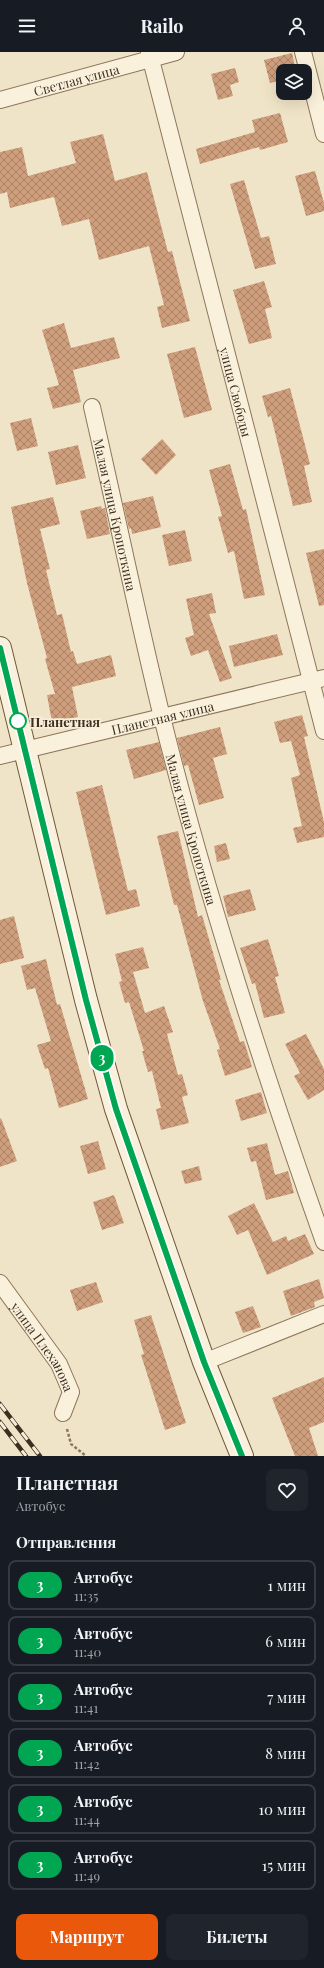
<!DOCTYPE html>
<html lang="ru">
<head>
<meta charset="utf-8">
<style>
	:root { --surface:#171b24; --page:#20242c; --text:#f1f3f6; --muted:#9ea1a6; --line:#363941; --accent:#ea580c }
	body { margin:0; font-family:"Playfair Display",serif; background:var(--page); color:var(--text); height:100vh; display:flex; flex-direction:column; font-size:15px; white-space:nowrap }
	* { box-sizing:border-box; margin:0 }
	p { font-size:13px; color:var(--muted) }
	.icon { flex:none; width:22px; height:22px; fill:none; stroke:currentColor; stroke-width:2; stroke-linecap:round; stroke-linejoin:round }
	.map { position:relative; height:1404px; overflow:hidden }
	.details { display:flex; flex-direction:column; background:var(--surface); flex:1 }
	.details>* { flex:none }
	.badge { padding:0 8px; border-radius:13px; font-size:14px; line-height:26px }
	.tools { position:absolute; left:276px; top:12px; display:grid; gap:8px }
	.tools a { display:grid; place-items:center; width:36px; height:36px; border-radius:8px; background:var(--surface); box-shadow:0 4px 16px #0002; font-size:20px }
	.map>.badge { position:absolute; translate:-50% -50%; box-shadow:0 0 0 2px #fff }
	h2 { padding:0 16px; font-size:15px; line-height:36px }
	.round { display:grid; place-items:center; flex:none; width:42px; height:42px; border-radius:8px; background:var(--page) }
	.head { display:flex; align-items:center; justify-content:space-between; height:68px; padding:0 16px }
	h1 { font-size:19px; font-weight:700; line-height:30px }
	.button { display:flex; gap:8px; margin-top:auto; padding:8px 16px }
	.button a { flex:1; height:46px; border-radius:8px; background:var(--accent); color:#fff; font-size:16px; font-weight:700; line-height:46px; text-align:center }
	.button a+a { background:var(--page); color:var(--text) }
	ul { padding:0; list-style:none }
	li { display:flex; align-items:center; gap:12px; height:50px; margin:0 8px 6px; padding:0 8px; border:2px solid var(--line); border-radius:8px }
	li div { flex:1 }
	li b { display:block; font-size:15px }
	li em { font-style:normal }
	li .badge { min-width:44px; font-weight:700; text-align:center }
	header { display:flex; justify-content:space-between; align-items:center; height:52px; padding:0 16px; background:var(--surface); font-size:18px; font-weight:700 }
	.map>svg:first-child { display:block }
	.building { fill:url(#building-cross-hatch) }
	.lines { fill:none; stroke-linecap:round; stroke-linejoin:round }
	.minor-casing { stroke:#8d765c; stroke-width:18 }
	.secondary-casing { stroke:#6f573f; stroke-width:24 }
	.path { stroke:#8d765c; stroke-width:2.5; stroke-dasharray:3 2; stroke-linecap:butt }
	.minor { stroke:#faf1dc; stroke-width:16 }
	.secondary { stroke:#faf1dc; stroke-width:22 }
	.rail-casing { stroke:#3d2e20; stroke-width:4.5 }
	.rail { stroke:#f7eed8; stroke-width:3; stroke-dasharray:9; stroke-linecap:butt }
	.line-casing { stroke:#fff; stroke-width:9 }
	.line { stroke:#00a651; stroke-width:6 }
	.stop-dot { fill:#fff; stroke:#00a651; stroke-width:2 }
	.labels { text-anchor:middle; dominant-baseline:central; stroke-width:3.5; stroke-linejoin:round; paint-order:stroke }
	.street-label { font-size:13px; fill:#3d2e20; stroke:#f7eed8 }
	.stop-label { font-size:13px; font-weight:bold; fill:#3d2e20; stroke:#f7eed8; text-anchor:start }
</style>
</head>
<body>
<header><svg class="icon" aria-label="menu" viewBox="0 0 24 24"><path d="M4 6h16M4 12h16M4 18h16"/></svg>Railo<svg class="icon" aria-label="person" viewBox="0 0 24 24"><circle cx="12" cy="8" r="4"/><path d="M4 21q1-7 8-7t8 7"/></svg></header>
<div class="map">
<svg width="324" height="1404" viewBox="0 0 324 1404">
	<defs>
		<pattern id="building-cross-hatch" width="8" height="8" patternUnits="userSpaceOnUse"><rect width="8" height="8" fill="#cf9f7d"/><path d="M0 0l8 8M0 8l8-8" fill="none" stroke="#a98266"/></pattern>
	</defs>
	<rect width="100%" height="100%" fill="#f0e4c8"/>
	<path class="building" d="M292,1L296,19H283V28L270,31L264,8Z
		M235,16L239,30L230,33L233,44L218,48L211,22Z
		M280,61L288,90L260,98L259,95L200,112L196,97L255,80L252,68Z
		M103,82L115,129L147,120L168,200L172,199L190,269L162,276L157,255L164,253L149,194L99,208L89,167L62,174L54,145L10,156L7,140L0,142V100L22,95L28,124L76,111L70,90Z
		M315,119L324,151V159L306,164L295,124Z
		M244,128L261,186L269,184L276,212L255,217L230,132Z
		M264,229L272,255L265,257L272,286L249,292L233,238Z
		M64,271L71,296L114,285L120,306L73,318L81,350L53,357L47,336L59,333L42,278Z
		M195,295L212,358L184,366L167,302Z
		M290,336L310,412L304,414L312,450L293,454L271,364L268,365L262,344Z
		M31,366L38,394L17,399L10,371Z
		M162,387L176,403L156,423L141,407Z
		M78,393L86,426L56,433L48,400Z
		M230,412L243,458L246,457L265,543L244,547L234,499L228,501L218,465L222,464L209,418Z
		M153,444L161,475L132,482L131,476L129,477L123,451Z
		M53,445L60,472L40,477L50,517L46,518L57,563L62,562L71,600L73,599L77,612L111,603L116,624L72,635L78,665L52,670L47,643L55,642L45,607L47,606L27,531L11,455Z
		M101,454L102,457L105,456L110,482L87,487L80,459Z
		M185,478L192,509L169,514L162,483Z
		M324,497V553L319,554L306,501Z
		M212,541L216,561L209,562L232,626L220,630L208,598L191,604L185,586L194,583L186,547Z
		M277,582L283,603L234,615L229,594Z
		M302,663L308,684L304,685L324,770V785L297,791L293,776L302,774L291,726L300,723L291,689L280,691L274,670Z
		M220,675L227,702L213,706L224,746L199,753L188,713L184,714L177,686Z
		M159,690L166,718L134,727L126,698Z
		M102,733L128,839L136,837L140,854L106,863L76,740Z
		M178,779L198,865L202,863L221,928H219L240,990L244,989L252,1015L225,1024L217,998L220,997L203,949L177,853H174L157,784Z
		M226,791L230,807L217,810L214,794Z
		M250,837L256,858L228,865L223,844Z
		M14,864L24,906L0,912V868Z
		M268,887L279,924L275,925L285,961L264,966L255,931L252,932L240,896Z
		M143,895L149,916L133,920L145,961L164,954L173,980L167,982L178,1023L182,1022L188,1043L182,1045L189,1071L161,1078L156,1057L161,1056L152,1019L148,1020L142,999H144L129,950L125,951L119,930L122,929L115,902Z
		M46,907L57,953L60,952L88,1047L59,1056L48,1016L45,1017L37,993L51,989L35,936L27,938L21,914Z
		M306,982L324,1017V1038L308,1048L294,1024L300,1021L285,992Z
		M261,1040L267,1061L241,1069L235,1048Z
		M1,1066L17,1109L0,1115V1067Z
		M98,1089L106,1117L88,1122L80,1094Z
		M267,1091L275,1123L288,1119L294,1141L266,1148L256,1109L251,1110L247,1096Z
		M199,1114L202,1128L185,1132L181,1119Z
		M114,1143L124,1171L102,1178L93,1150Z
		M254,1151L273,1190L286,1184L288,1189L305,1182L314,1202L267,1223L248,1178L237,1183L228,1164Z
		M319,1227L324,1246L314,1250L315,1255L291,1264L283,1239Z
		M96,1230L103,1250L77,1259L70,1238Z
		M253,1254L261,1275L243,1281L235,1260Z
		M151,1263L186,1371L165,1378L141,1303L144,1302L134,1268Z
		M324,1325V1370L309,1376L318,1404H295L272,1346Z"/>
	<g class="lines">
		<g class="minor-casing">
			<g id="minor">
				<path id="s1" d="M149,0L324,679"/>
				<path d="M303,0L324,82"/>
				<path id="s2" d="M0,48L176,0"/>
				<path id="s3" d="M92,355C116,459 137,563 162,665C206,843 263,1018 324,1190"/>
				<path id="s4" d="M0,704L324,626"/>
				<path id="s5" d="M0,1231L59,1312L71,1340L63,1361"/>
				<path d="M204,1310L324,1262"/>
			</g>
		</g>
		<g class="secondary-casing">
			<path id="secondary" d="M0,596L86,948L116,1057L204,1310L242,1404"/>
		</g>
		<path class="path" d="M67,1377L71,1392L86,1404"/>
		<use href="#minor" class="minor"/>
		<use href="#secondary" class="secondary"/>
		<g class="rail-casing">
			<path id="rail" d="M0,1352L40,1404
				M0,1370L26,1404"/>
		</g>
		<use href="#rail" class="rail"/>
	</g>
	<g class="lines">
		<g class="line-casing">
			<path id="line" d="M0,596L86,948L116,1057L204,1310L242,1404"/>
		</g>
		<use href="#line" class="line"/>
	</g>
	<circle class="stop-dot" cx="18" cy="669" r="8"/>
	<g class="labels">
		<g class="street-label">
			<text stroke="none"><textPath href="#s2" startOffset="79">Светлая улица</textPath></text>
			<text stroke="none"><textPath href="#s1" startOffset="351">улица Свободы</textPath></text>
			<text stroke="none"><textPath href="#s3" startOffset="110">Малая улица Кропоткина</textPath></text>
			<text stroke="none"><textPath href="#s4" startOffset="167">Планетная улица</textPath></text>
			<text stroke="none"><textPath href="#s3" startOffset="434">Малая улица Кропоткина</textPath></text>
			<text stroke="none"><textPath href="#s5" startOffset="77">улица Плеханова</textPath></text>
		</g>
		<g class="stop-label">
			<text x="30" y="669">Планетная</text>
		</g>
	</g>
</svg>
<div class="tools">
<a><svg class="icon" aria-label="layers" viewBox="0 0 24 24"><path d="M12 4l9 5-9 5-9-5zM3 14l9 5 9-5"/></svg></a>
</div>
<b class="badge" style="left:102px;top:1006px;background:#00a651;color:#fff">3</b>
</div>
<section class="details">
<div class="head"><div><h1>Планетная</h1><p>Автобус</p></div><a class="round"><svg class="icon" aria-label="heart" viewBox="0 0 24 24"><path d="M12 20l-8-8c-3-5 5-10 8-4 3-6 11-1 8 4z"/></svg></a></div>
<h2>Отправления</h2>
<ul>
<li><span class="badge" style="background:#00a651;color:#fff">3</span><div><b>Автобус</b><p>11:35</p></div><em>1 мин</em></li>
<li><span class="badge" style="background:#00a651;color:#fff">3</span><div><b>Автобус</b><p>11:40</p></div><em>6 мин</em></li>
<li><span class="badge" style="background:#00a651;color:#fff">3</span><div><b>Автобус</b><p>11:41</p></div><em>7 мин</em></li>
<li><span class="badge" style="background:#00a651;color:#fff">3</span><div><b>Автобус</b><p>11:42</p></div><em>8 мин</em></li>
<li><span class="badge" style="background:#00a651;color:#fff">3</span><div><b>Автобус</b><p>11:44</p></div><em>10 мин</em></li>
<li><span class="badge" style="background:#00a651;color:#fff">3</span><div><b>Автобус</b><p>11:49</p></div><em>15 мин</em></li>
</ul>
<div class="button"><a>Маршрут</a><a>Билеты</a></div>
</section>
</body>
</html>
